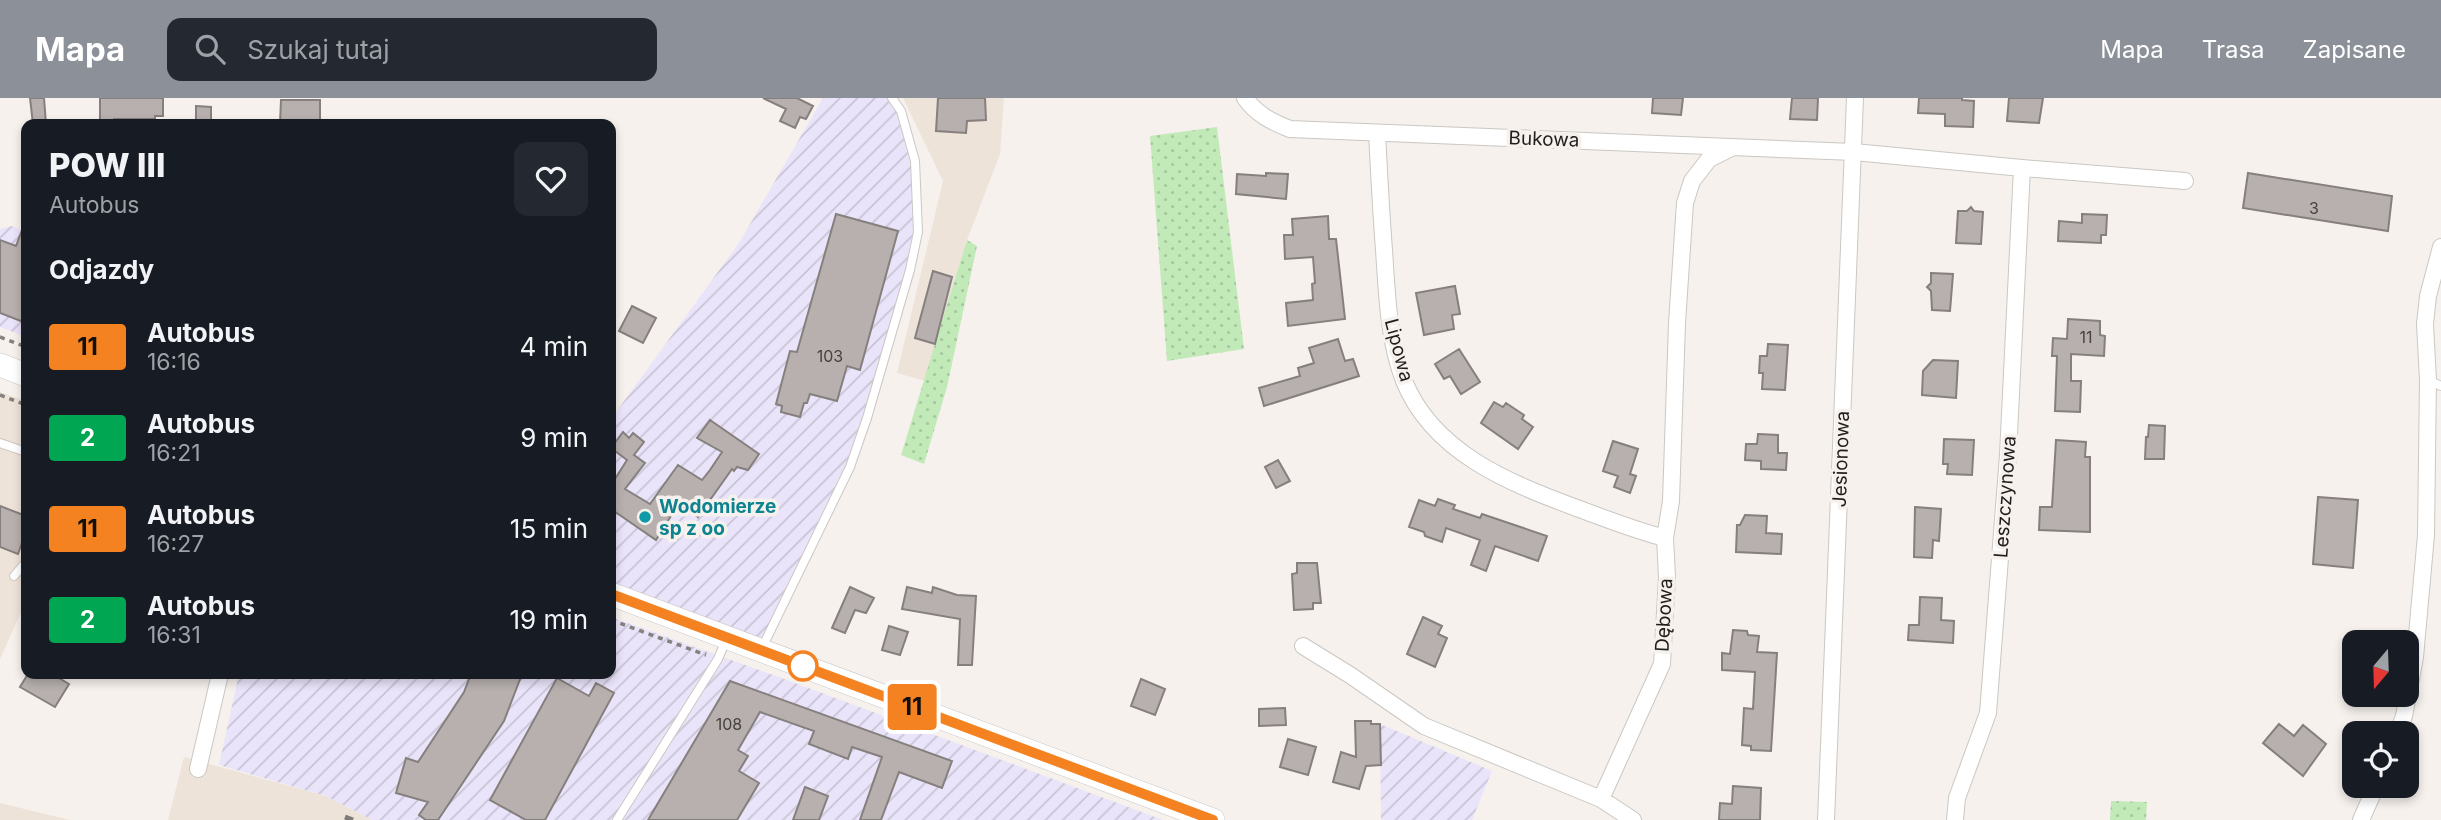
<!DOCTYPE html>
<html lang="pl">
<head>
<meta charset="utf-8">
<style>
	:root { --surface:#171b24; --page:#242831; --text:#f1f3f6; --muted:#9ea1a6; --accent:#8c9099 }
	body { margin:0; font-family:Inter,sans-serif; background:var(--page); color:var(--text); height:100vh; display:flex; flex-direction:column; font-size:26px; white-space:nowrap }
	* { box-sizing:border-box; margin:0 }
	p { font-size:23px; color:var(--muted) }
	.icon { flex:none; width:38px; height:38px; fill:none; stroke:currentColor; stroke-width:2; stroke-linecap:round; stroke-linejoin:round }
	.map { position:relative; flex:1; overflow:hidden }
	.drawer { position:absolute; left:21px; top:21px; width:595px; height:560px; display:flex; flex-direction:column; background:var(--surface); border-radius:14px; box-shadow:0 4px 10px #0003 }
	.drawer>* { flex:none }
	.badge { padding:0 14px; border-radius:5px; font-size:24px; line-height:46px }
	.needle { width:46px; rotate:199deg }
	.fabs { position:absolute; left:2342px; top:532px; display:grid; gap:14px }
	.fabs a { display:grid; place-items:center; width:77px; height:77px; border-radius:14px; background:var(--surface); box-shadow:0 4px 10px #0003; font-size:35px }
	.map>.badge { position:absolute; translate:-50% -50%; box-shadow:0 0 0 4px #fff }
	h2 { padding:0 28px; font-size:26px; line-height:63px }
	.round { display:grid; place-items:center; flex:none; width:74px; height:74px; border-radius:14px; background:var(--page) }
	.summary { display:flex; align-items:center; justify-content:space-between; height:119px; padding:0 28px }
	h1 { font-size:33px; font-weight:800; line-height:52px }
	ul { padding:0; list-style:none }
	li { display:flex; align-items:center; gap:21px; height:91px; padding:0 28px }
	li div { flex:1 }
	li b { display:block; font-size:26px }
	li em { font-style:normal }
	li .badge { min-width:77px; font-weight:700; text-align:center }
	header { display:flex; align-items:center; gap:42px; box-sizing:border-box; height:98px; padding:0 35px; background:var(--accent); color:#fff }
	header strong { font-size:33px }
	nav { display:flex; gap:38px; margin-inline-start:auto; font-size:24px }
	.search { width:490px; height:63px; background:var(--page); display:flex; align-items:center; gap:18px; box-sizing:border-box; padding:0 24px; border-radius:14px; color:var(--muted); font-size:26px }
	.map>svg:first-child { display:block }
	.built { fill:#ede3d9 }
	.industrial { fill:url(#industrial-furrows) }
	.green { fill:url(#green-dots) }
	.building { fill:#b7b0af; stroke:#857f7d; stroke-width:2 }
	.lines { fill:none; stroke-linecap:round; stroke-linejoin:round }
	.service-casing { stroke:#cbc7c2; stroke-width:10 }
	.minor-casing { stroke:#cbc7c2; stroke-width:18 }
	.secondary-casing { stroke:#cbc7c2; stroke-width:24 }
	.path { stroke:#85817e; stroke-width:3.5; stroke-dasharray:5 5; stroke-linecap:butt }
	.service { stroke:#fff; stroke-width:8 }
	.minor { stroke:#fff; stroke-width:16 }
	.secondary { stroke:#fff; stroke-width:23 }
	.rail { stroke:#7e7a77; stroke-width:5; stroke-dasharray:10 5; stroke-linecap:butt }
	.line-casing { stroke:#fff; stroke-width:16 }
	.line { stroke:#f58220; stroke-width:10 }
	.culture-dot { fill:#0f9aa8; stroke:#f6f1ed; stroke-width:2.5 }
	.stop-dot { fill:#fff; stroke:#f58220; stroke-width:3.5 }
	.labels { text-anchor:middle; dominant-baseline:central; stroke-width:7; stroke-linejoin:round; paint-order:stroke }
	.number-label { font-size:16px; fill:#464241 }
	.street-label { font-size:19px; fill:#201e1c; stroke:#f6f1ed }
	.culture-label { font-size:19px; font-weight:bold; fill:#0d838f; stroke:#f6f1ed; text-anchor:start }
</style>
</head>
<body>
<header>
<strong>Mapa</strong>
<div class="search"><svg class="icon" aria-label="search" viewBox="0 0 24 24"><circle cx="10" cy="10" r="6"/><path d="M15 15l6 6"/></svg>Szukaj tutaj</div>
<nav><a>Mapa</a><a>Trasa</a><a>Zapisane</a></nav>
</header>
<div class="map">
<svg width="2441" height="722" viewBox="0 0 2441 722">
	<defs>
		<pattern id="industrial-furrows" width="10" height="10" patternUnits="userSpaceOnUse" patternTransform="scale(1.75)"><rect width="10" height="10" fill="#eae4fa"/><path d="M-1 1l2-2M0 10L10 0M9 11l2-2" fill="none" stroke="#c8c3d6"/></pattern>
		<pattern id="green-dots" width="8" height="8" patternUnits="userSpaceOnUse" patternTransform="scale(1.75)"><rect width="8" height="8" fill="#c2eab9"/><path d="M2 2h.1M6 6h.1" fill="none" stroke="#a6c89e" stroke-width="1.8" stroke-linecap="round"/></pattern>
	</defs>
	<rect width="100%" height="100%" fill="#f6f1ed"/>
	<path class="built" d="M903,0H1004L1000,56L967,142L925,283L897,275L943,83Z
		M0,294L26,303V503L0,561Z
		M184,659L326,698L372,722H168Z
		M0,705L70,722H0Z"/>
	<path class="industrial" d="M823,0H895L909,39L918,134L850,369L765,546L611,487V321L739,145Z
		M12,128L26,134V239L0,229V131Z
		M611,519L787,582L1163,722H372L326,698L219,667L239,576H611Z
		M1380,626L1492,673L1472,722H1381Z"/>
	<path class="green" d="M1217,29L1244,251L1167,263L1150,38Z
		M967,142L977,148L947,289L924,366L901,357Z
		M2111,703L2147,704L2146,722H2110Z"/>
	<path class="building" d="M30,0H44L46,26H33Z
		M100,0H163V18H155V21H114V26H100Z
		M763,0H797L813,8L806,21L800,19L795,30L780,23L786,11Z
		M938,0H985L986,22L967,23L966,35L936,33Z
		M1653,0H1683L1681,17L1652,15Z
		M1792,0H1818L1817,22L1790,21Z
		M1919,0H1962V2L1974,3L1973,29L1945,28V16L1918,15Z
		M2009,0H2043L2039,25L2007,23Z
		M281,2H320V26H280Z
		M196,8L211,9V26H196Z
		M1266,75L1288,76L1286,101L1236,96L1237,76L1266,78Z
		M2248,75L2392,98L2388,133L2243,110Z
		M1971,109L1974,113L1983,114L1981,146L1956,145L1958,113H1967Z
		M836,116L898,133L860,272L847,268L837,303L810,296L807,305H804L800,319L781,314L782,308L776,306L790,253L797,254Z
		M2082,116L2107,117L2106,137H2101V145L2058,143L2059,123L2082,125Z
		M1328,118L1329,141H1336L1345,221L1288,228L1286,205L1313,202L1312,186L1315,185L1313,159L1285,161L1284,137H1293L1292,121Z
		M25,124H26V225L0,215V142L16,148Z
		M933,173L952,179L935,246L915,240Z
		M1931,175L1953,176L1950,213L1932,212L1931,193L1927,189L1931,185Z
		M1455,188L1460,216L1452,217L1454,231L1424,237L1416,195Z
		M632,208L656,220L643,245L619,233Z
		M2068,221L2100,223V237L2105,238L2104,258L2071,256V283H2081L2080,314L2055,313L2057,258H2052L2053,240L2067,241Z
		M1338,241L1345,263L1353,261L1359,278L1264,308L1259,290L1300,278L1298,270L1314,265L1309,250Z
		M1768,246L1788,247L1785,292L1762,291L1763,275H1759L1760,258H1767Z
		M1459,251L1480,284L1461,296L1450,278L1444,281L1435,266Z
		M1933,262L1958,263L1956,300L1922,297L1923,273Z
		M1494,304L1503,309L1506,305L1524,317L1522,321L1533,329L1518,351L1481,325Z
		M710,322L759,356L748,372L737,369L734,373L732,371L698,419L679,405L656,442L611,411V383L613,384L627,362L611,350L623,334L629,340L633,335L644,344L634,357L645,365L625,391L650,406L678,367L702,382L710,372L722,354L697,340Z
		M2149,327L2165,328L2164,361H2145L2146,339H2148Z
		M1758,336L1778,337V355H1787L1786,372L1761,371V363L1745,362L1746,346H1757Z
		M1944,341L1974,342L1972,377L1947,376L1948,366H1943Z
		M2056,342L2086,344L2085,359H2090V434L2039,432L2040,409H2052Z
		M1613,343L1638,351L1630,376L1636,378L1630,395L1614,389L1618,378L1603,373Z
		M1278,362L1290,383L1276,390L1265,369Z
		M2318,399L2358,402L2353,470L2313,466Z
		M1438,401L1455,407L1453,411L1480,420L1482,416L1547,438L1538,463L1495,448L1486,473L1471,467L1480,442L1446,430L1442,444L1425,438L1424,434L1409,429L1419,402L1435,408Z
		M0,408L26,418V433L18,456L0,449Z
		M1915,409L1941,411L1939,443L1933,442L1932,460L1914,459Z
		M1745,417L1767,418L1766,435L1782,436L1781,456L1736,454L1737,427H1740Z
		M1297,465H1317L1321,505H1313V511L1294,512L1292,476L1297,475Z
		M850,489L874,500L866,515L855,512L845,535L832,530Z
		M907,489L932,495L933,489L957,497L976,498L972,567H958L960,521L902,511Z
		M1920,499L1942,500L1941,522L1954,523L1953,545L1908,542L1909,527H1919Z
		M1423,519L1442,528L1438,536L1447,540L1435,569L1407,556Z
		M889,528L908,534L900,557L882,552Z
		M1733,532L1747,533L1748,537L1759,538L1757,554L1777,555L1771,653L1751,652V648L1742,647L1744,610L1753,611L1755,574L1722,572V555L1730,556Z
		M28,576H52L69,586L55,609L20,589Z
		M471,576H522L504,623L438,722H426L419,717L428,704L396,695L406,660L418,664L464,594Z
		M557,580L589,598L596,585L614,595L545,722H526L490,702Z
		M1141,581L1165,591L1155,617L1131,608Z
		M730,583L952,663L942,690L899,674L881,722H860L882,659L852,649L848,661L809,646L814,633L760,614L738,652L748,658L739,673L759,685L737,722H648Z
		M1285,610L1286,627L1259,628V611Z
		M1355,623H1371V626H1380L1381,667L1366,668L1359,691L1333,684L1341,654L1356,659Z
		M2279,626L2294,638L2303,627L2326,646L2303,678L2263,645Z
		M1288,641L1316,649L1308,677L1280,669Z
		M1733,688L1761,690L1760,722H1719L1720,705L1732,706Z
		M805,689L828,698L819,722H793Z"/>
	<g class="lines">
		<g class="service-casing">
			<path id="service" d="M2428,282L2441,288
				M0,345L26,354
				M14,478L26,464
				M762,550L850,369L867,320L910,172L918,134L915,63L901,13L892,0
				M617,722L718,561L726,542"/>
		</g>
		<g class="minor-casing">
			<path id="minor" d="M1245,0C1256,16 1272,24 1290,31L1854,54L2022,70L2185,83
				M1377,35C1379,74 1381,113 1384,152C1387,195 1388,241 1404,283C1433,354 1507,384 1574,409C1604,420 1634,432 1665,440
				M1303,548L1350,577L1424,628L1601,701L1662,566L1667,479L1665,440L1671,403L1677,225L1685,105L1692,83L1709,61L1733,49
				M2398,635L2404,618L2415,559L2426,437L2428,282L2425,226L2428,198L2441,149
				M198,671L220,576
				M1601,701L1633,722
				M1826,722L1855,0
				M1955,722L1957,700L1988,615L2008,357L2022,70
				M2361,722L2376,688"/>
		</g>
		<g class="secondary-casing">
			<path id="secondary" d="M0,267L26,277
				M611,496L1213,722"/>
		</g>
		<path class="path" d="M0,239L26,249
			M0,297L26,307
			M611,522L706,557"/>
		<use href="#service" class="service"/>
		<use href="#minor" class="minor"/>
		<use href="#secondary" class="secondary"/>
		<path class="rail" d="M345,719L353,722"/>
	</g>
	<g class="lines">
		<g class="line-casing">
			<path id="line" d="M611,496L1213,722"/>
		</g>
		<use href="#line" class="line"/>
	</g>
	<circle class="culture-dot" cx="645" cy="419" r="7"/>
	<circle class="stop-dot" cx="803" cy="568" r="14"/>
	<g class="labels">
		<g class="number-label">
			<text x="2314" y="110">3</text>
			<text x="2086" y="239">11</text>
			<text x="830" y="258">103</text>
			<text x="729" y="626">108</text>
		</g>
		<g class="street-label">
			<text transform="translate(1544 41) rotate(2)">Bukowa</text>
			<text transform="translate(1399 252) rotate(75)">Lipowa</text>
			<text transform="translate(1841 361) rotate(-88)">Jesionowa</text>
			<text transform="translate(2005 399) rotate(-86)">Leszczynowa</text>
			<text transform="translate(1664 517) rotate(-87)">Dębowa</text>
		</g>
		<g class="culture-label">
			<text x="659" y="408">Wodomierze<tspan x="659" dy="22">sp z oo</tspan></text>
		</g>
	</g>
</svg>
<div class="fabs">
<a><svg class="needle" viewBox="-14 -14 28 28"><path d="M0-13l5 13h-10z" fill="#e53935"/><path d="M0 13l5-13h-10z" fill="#9ea1a6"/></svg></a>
<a><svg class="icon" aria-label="locate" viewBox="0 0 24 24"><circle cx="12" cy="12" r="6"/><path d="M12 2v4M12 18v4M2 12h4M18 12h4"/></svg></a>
</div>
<b class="badge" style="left:912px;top:609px;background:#f58220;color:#111">11</b>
<section class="drawer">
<div class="summary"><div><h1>POW III</h1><p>Autobus</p></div><a class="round"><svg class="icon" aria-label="heart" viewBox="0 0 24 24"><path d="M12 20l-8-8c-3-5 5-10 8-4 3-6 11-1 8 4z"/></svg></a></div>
<h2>Odjazdy</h2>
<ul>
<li><span class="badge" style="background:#f58220;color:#111">11</span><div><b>Autobus</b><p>16:16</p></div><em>4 min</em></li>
<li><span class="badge" style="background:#00a651;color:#fff">2</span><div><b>Autobus</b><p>16:21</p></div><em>9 min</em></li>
<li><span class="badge" style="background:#f58220;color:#111">11</span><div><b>Autobus</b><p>16:27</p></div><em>15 min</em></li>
<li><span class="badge" style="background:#00a651;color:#fff">2</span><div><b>Autobus</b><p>16:31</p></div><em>19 min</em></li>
</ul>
</section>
</div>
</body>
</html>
